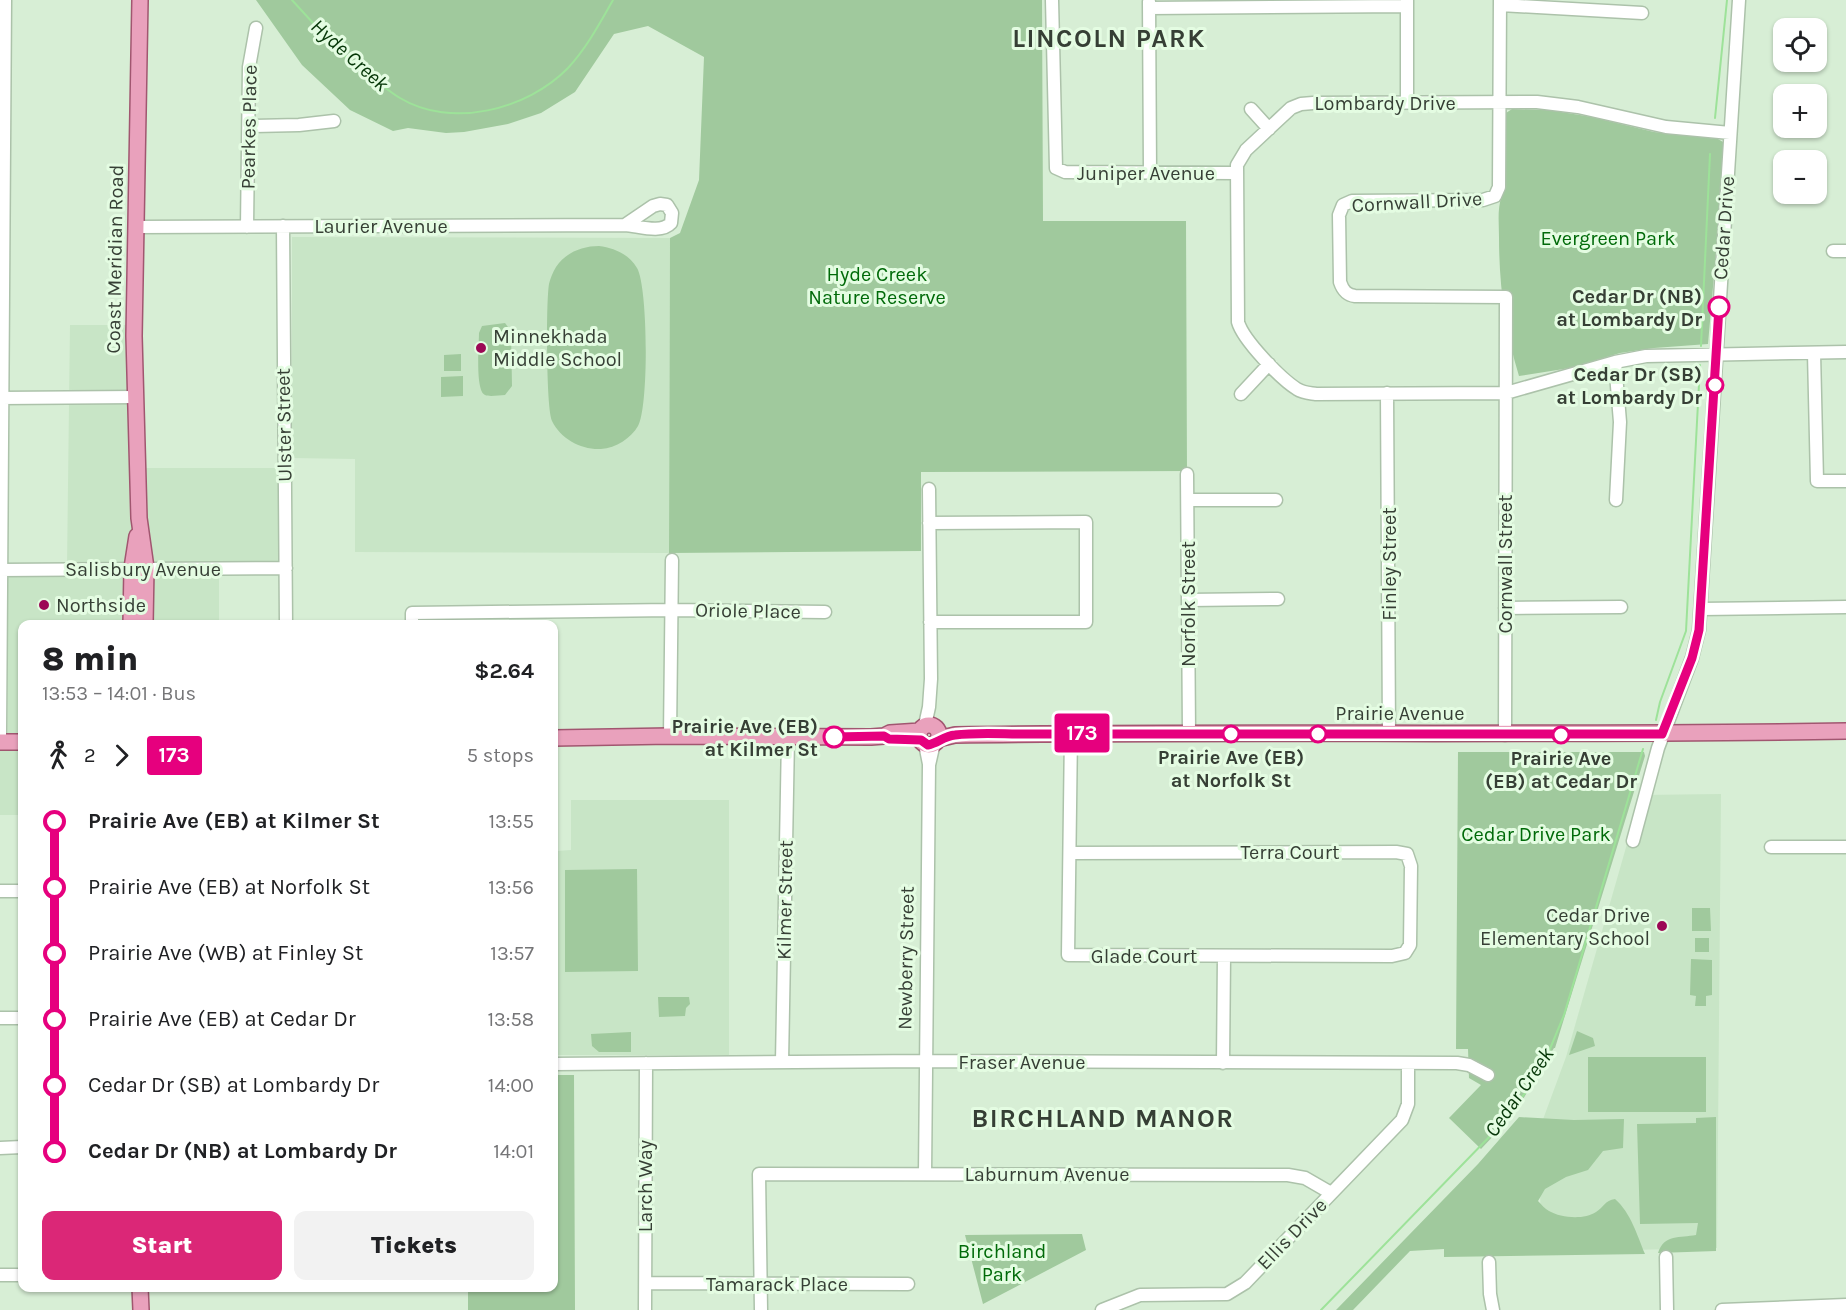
<!DOCTYPE html>
<html lang="en">
<head>
<meta charset="utf-8">
<style>
	:root { --surface:#fff; --page:#f2f2f2; --text:#202124; --muted:#757577; --accent:#db2777 }
	body { margin:0; font-family:Karla,sans-serif; background:var(--page); color:var(--text); height:100vh; display:flex; flex-direction:column; font-size:22px; white-space:nowrap }
	* { box-sizing:border-box; margin:0 }
	p { font-size:20px; color:var(--muted) }
	.icon { flex:none; width:33px; height:33px; fill:none; stroke:currentColor; stroke-width:2; stroke-linecap:round; stroke-linejoin:round }
	.map { position:relative; flex:1; overflow:hidden }
	.details { position:absolute; left:18px; top:620px; width:540px; height:672px; display:flex; flex-direction:column; background:var(--surface); border-radius:12px; box-shadow:0 2px 4px #0004 }
	.details>* { flex:none }
	.badge { padding:0 12px; border-radius:4px; font-size:21px; line-height:39px }
	.buttons { position:absolute; left:1773px; top:18px; display:grid; gap:12px }
	.buttons a { display:grid; place-items:center; width:54px; height:54px; border-radius:12px; background:var(--surface); box-shadow:0 2px 4px #0004; font-size:30px }
	.map>.badge { position:absolute; translate:-50% -50%; box-shadow:0 0 0 3px #fff }
	.legs { display:flex; align-items:center; gap:9px; height:66px; padding:0 24px; font-size:20px }
	.legs p { margin-inline-start:auto }
	.overview { display:flex; align-items:center; justify-content:space-between; height:102px; padding:0 24px }
	h1 { font-size:33px; font-weight:800; line-height:45px }
	.cta { display:flex; gap:12px; margin-top:auto; padding:12px 24px }
	.cta a { flex:1; height:69px; border-radius:12px; background:var(--accent); color:#fff; font-size:24px; font-weight:800; line-height:69px; text-align:center }
	.cta a+a { background:var(--page); color:var(--text) }
	ul { padding:0 24px; list-style:none }
	li { display:flex; align-items:center; gap:21px; height:66px; font-size:22px }
	li i { display:grid; place-items:center; width:9px; height:100%; margin:0 8px; background:currentColor }
	li i::after { content:''; width:15px; height:15px; margin:-8px; border:4px solid; border-radius:50%; background:var(--surface) }
	li p { margin-inline-start:auto }
	li:first-child i { background:linear-gradient(#0000 50%,currentColor 0) }
	li:last-child i { background:linear-gradient(currentColor 50%,#0000 0) }
	.map>svg:first-child { display:block }
	.built { fill:#c8e5c6 }
	.green { fill:#a0c99d }
	.lines { fill:none; stroke-linecap:round; stroke-linejoin:round }
	.stream { stroke:#9de299; stroke-width:2 }
	.minor-casing { stroke:#acc2aa; stroke-width:15 }
	.major-casing { stroke:#a15670; stroke-width:18 }
	.minor { stroke:#fff; stroke-width:12 }
	.major { stroke:#e9a1bc; stroke-width:15 }
	.line-1-casing { stroke:#fff; stroke-width:14 }
	.line-1 { stroke:#e6007e; stroke-width:9 }
	.stop-1-dot { fill:#fff; stroke:#e6007e; stroke-width:3 }
	.poi-dot { fill:#9c0855; stroke:#e4fce2; stroke-width:2 }
	.labels { text-anchor:middle; dominant-baseline:central; stroke-width:6; stroke-linejoin:round; paint-order:stroke }
	.street-label { font-size:20px; fill:#363f35; stroke:#e4fce2 }
	.park-label { font-size:20px; fill:#006a09; stroke:#e4fce2 }
	.stop-label { font-size:20px; font-weight:bold; fill:#363f35; stroke:#e4fce2; text-anchor:end }
	.poi-label { font-size:20px; fill:#363f35; stroke:#e4fce2; text-anchor:start }
	.water-label { font-size:21px; font-style:italic; fill:#063708; stroke:#e4fce2 }
	.district-label { font-size:26px; font-weight:bold; letter-spacing:1.5px; fill:#363f35; stroke:#e4fce2 }
</style>
</head>
<body>
<div class="map">
<svg width="1846" height="1310" viewBox="0 0 1846 1310">
	<rect width="100%" height="100%" fill="#d7eed5"/>
	<path class="built" d="M292,237L670,238L669,553L355,552V459L292,458Z
		M70,325H132V468H280L279,568L219,569V624H22V815H0V739L8,738V567L67,566Z
		M1721,794L1717,1248L1542,1252L1538,1133L1566,1057L1641,795Z
		M571,800H729V1055H554V911L557,910V851L571,850Z"/>
	<path class="green" d="M256,0H1042L1043,221H1186L1187,471L921,472V551L669,553L670,238L680,233L699,180L704,57L648,26L614,34L575,92L541,113L508,124L464,132L446,133L408,128L393,131L350,110L302,65Z
		M1512,109L1549,110L1592,117L1654,132L1718,139L1723,142L1725,150L1708,344L1654,348L1620,353L1570,368L1519,376C1505,330 1499,285 1499,237C1499,223 1497,209 1502,195L1506,113Z
		M599,246C614,248 629,254 637,268C648,286 649,407 638,426C631,438 616,448 601,449C581,450 561,439 552,421C546,408 546,301 549,284C550,279 553,272 556,267C565,253 582,246 599,246Z
		M505,323L511,331L512,386L505,395C499,395 490,397 485,395C475,391 479,344 479,333L482,326Z
		M461,354V371H444V355Z
		M463,376V396L441,397V377Z
		M1458,752H1644L1645,756L1555,1048H1554L1514,1114L1481,1149L1449,1118L1481,1085L1469,1078L1468,1049H1456Z
		M637,869L638,971L565,972V870Z
		M1692,908H1710L1711,931H1692Z
		M1695,938H1709V952H1695Z
		M1691,959L1712,960V995L1706,996V1006H1695L1696,996L1690,995Z
		M658,997H689L690,1004L686,1008L685,1016L659,1017Z
		M1577,1031L1593,1038L1595,1046L1569,1055Z
		M631,1032V1052H599L592,1046L591,1034Z
		M1588,1057H1706V1112H1588Z
		M554,1075H574L575,1310H468V1287H554Z
		M1519,1117L1574,1120L1624,1119L1623,1148L1603,1151L1588,1170L1566,1177L1545,1189L1538,1201C1541,1204 1545,1209 1549,1211C1561,1218 1584,1220 1596,1212C1603,1208 1605,1200 1615,1199C1631,1213 1637,1235 1645,1254L1444,1257V1249L1410,1251L1353,1310H1336L1478,1164Z
		M1716,1117V1251L1658,1253C1664,1234 1680,1238 1696,1235L1698,1223L1640,1224L1637,1124L1696,1123V1118Z
		M1082,1234L1086,1250L983,1304L965,1235Z"/>
	<g class="lines">
		<path class="stream" d="M292,0C308,18 325,36 342,53C352,63 363,71 374,79C382,85 391,93 400,98C451,129 527,110 568,68C586,49 600,23 613,0
			M1715,118L1727,0
			M1701,346L1710,154
			M1656,720L1660,702L1686,631L1700,365
			M1321,1310L1494,1132L1529,1088L1547,1056L1564,1015L1643,749"/>
		<g class="minor-casing">
			<path id="minor" d="M1052,0L1056,168L1065,172L1236,173
				M1407,0V102
				M1500,0L1499,187L1495,196L1483,200L1352,201L1343,205L1339,215L1340,282C1343,291 1347,295 1355,296L1506,297L1505,735
				M1149,2L1150,172
				M1500,5L1642,13
				M1149,8L1407,6
				M1251,109L1269,129
				M249,126L299,125L334,121
				M1730,133L1666,127L1578,107L1537,102L1313,103L1301,104L1291,108L1246,150L1237,165L1238,322C1243,340 1281,379 1297,389C1303,393 1310,393 1316,394L1506,393L1615,362L1646,356L1846,352
				M283,226L286,624
				M137,227L625,225C639,226 661,234 671,223L672,213L667,205L660,204L653,206L625,225
				M247,227L249,67L256,28
				M1833,251H1846
				M1814,353L1817,481H1846
				M1615,362L1620,422L1616,500
				M1387,393L1389,734
				M1241,394L1269,364
				M0,398L136,397
				M1187,474L1189,733
				M1188,500H1276
				M929,523L1086,522V622H930
				M0,570L286,568
				M1188,600L1278,599
				M1505,608L1621,607
				M1701,609L1846,607
				M412,624V613L672,610L825,612
				M925,725L929,707L931,679L929,489
				M0,736L5,0
				M670,736L672,560
				M925,744L929,764
				M1633,841L1658,748L1692,658L1699,630L1739,0
				M1771,847H1846
				M1070,853L1396,852L1407,854L1411,866L1410,945L1405,953L1392,956L1068,955L1071,733
				M0,891H22
				M0,1018H22
				M782,1062L788,737
				M1223,1063L1224,956
				M554,1064L926,1061L1457,1063L1469,1065L1488,1075
				M0,1148L22,1147
				M925,1174L929,765L934,743
				M1666,1257L1667,1310
				M1489,1262L1490,1294L1493,1310
				M0,1275H22
				M645,1283L908,1284
				M645,1310L646,1063
				M761,1310L759,1174L1288,1175L1305,1178L1331,1193
				M1102,1310L1140,1295L1227,1294L1245,1283L1402,1120L1408,1104V1063
				M1722,1310L1846,1305"/>
		</g>
		<g class="major-casing">
			<path id="major" d="M140,0L134,336L139,518L146,568L145,624
				M131,624L132,568L137,536
				M919 735a10 10 0 1 1 20 0a10 10 0 1 1-20 0Z
				M554,738L670,736L871,737L884,736L890,733L920,731
				M938,739L955,735C1252,731 1549,736 1846,731
				M0,742H22
				M140,1287L141,1310"/>
		</g>
		<use href="#minor" class="minor"/>
		<use href="#major" class="major"/>
	</g>
	<g class="lines">
		<g class="line-1-casing">
			<path id="line-1" d="M834,737L884,736L889,739L921,740L928,745C938,743 944,736 955,735C978,732 1002,734 1024,734H1662L1692,658L1699,630L1719,307"/>
		</g>
		<use href="#line-1" class="line-1"/>
	</g>
	<g class="stop-1-dot">
		<circle cx="1719" cy="307" r="10"/>
		<circle cx="1715" cy="385" r="8"/>
		<circle cx="1231" cy="734" r="8"/>
		<circle cx="1318" cy="734" r="8"/>
		<circle cx="1561" cy="735" r="8"/>
		<circle cx="834" cy="737" r="10"/>
	</g>
	<g class="poi-dot">
		<circle cx="481" cy="348" r="6"/>
		<circle cx="44" cy="605" r="6"/>
		<circle cx="1662" cy="926" r="6"/>
	</g>
	<g class="labels">
		<g class="street-label">
			<text x="1385" y="103">Lombardy Drive</text>
			<text transform="translate(249 127) rotate(-89)">Pearkes Place</text>
			<text x="1146" y="173">Juniper Avenue</text>
			<text transform="translate(1417 202) rotate(-3)">Cornwall Drive</text>
			<text x="381" y="226">Laurier Avenue</text>
			<text transform="translate(1724 228) rotate(-86)">Cedar Drive</text>
			<text transform="translate(115 259) rotate(-89)">Coast Meridian Road</text>
			<text transform="translate(284 425) rotate(-91)">Ulster Street</text>
			<text transform="translate(1389 564) rotate(-90)">Finley Street</text>
			<text transform="translate(1505 564) rotate(-90)">Cornwall Street</text>
			<text x="143" y="569">Salisbury Avenue</text>
			<text transform="translate(1188 604) rotate(-90)">Norfolk Street</text>
			<text transform="translate(748 611) rotate(1)">Oriole Place</text>
			<text x="1400" y="713">Prairie Avenue</text>
			<text x="1290" y="852">Terra Court</text>
			<text transform="translate(785 900) rotate(-89)">Kilmer Street</text>
			<text x="1144" y="956">Glade Court</text>
			<text transform="translate(906 958) rotate(-89)">Newberry Street</text>
			<text x="1022" y="1062">Fraser Avenue</text>
			<text x="1047" y="1174">Laburnum Avenue</text>
			<text transform="translate(645 1186) rotate(-90)">Larch Way</text>
			<text transform="translate(1292 1234) rotate(-46)">Ellis Drive</text>
			<text x="777" y="1284">Tamarack Place</text>
		</g>
		<g class="park-label">
			<text x="1608" y="238">Evergreen Park</text>
			<text x="877" y="274">Hyde Creek<tspan x="877" dy="23">Nature Reserve</tspan></text>
			<text x="1536" y="834">Cedar Drive Park</text>
			<text x="1002" y="1251">Birchland<tspan x="1002" dy="23">Park</tspan></text>
		</g>
		<g class="stop-label">
			<text x="1702" y="296">Cedar Dr (NB)<tspan x="1702" dy="23">at Lombardy Dr</tspan></text>
			<text x="1702" y="374">Cedar Dr (SB)<tspan x="1702" dy="23">at Lombardy Dr</tspan></text>
			<text x="818" y="726">Prairie Ave (EB)<tspan x="818" dy="23">at Kilmer St</tspan></text>
			<text x="1231" y="757" text-anchor="middle">Prairie Ave (EB)<tspan x="1231" dy="23">at Norfolk St</tspan></text>
			<text x="1561" y="758" text-anchor="middle">Prairie Ave<tspan x="1561" dy="23">(EB) at Cedar Dr</tspan></text>
		</g>
		<g class="poi-label">
			<text x="493" y="336">Minnekhada<tspan x="493" dy="23">Middle School</tspan></text>
			<text x="56" y="605">Northside</text>
			<text x="1650" y="915" text-anchor="end">Cedar Drive<tspan x="1650" dy="23">Elementary School</tspan></text>
		</g>
		<g class="water-label">
			<text transform="translate(350 55) rotate(42)">Hyde Creek</text>
			<text transform="translate(1519 1092) rotate(-55)">Cedar Creek</text>
		</g>
		<g class="district-label">
			<text x="1109" y="38">LINCOLN PARK</text>
			<text x="1103" y="1118">BIRCHLAND MANOR</text>
		</g>
	</g>
</svg>
<div class="buttons">
<a><svg class="icon" aria-label="locate" viewBox="0 0 24 24"><circle cx="12" cy="12" r="6"/><path d="M12 2v4M12 18v4M2 12h4M18 12h4"/></svg></a>
<a>+</a>
<a>−</a>
</div>
<b class="badge" style="left:1082px;top:733px;background:#e6007e;color:#fff">173</b>
<section class="details">
<div class="overview"><div><h1>8 min</h1><p>13:53 – 14:01 · Bus</p></div><b>$2.64</b></div>
<div class="legs"><svg class="icon" aria-label="walk" viewBox="0 0 24 24"><circle cx="13" cy="4" r="2"/><path d="M13 8l-2 6 4 7M11 14l-3 7M7 12l3-4h3l4 4"/></svg>2<svg class="icon" aria-label="forward" viewBox="0 0 24 24"><path d="M9 5l7 7-7 7"/></svg><b class="badge" style="background:#e6007e;color:#fff">173</b><p>5 stops</p></div>
<ul>
<li><i style="color:#e6007e"></i><b>Prairie Ave (EB) at Kilmer St</b><p>13:55</p></li>
<li><i style="color:#e6007e"></i><span>Prairie Ave (EB) at Norfolk St</span><p>13:56</p></li>
<li><i style="color:#e6007e"></i><span>Prairie Ave (WB) at Finley St</span><p>13:57</p></li>
<li><i style="color:#e6007e"></i><span>Prairie Ave (EB) at Cedar Dr</span><p>13:58</p></li>
<li><i style="color:#e6007e"></i><span>Cedar Dr (SB) at Lombardy Dr</span><p>14:00</p></li>
<li><i style="color:#e6007e"></i><b>Cedar Dr (NB) at Lombardy Dr</b><p>14:01</p></li>
</ul>
<div class="cta"><a>Start</a><a>Tickets</a></div>
</section>
</div>
</body>
</html>
